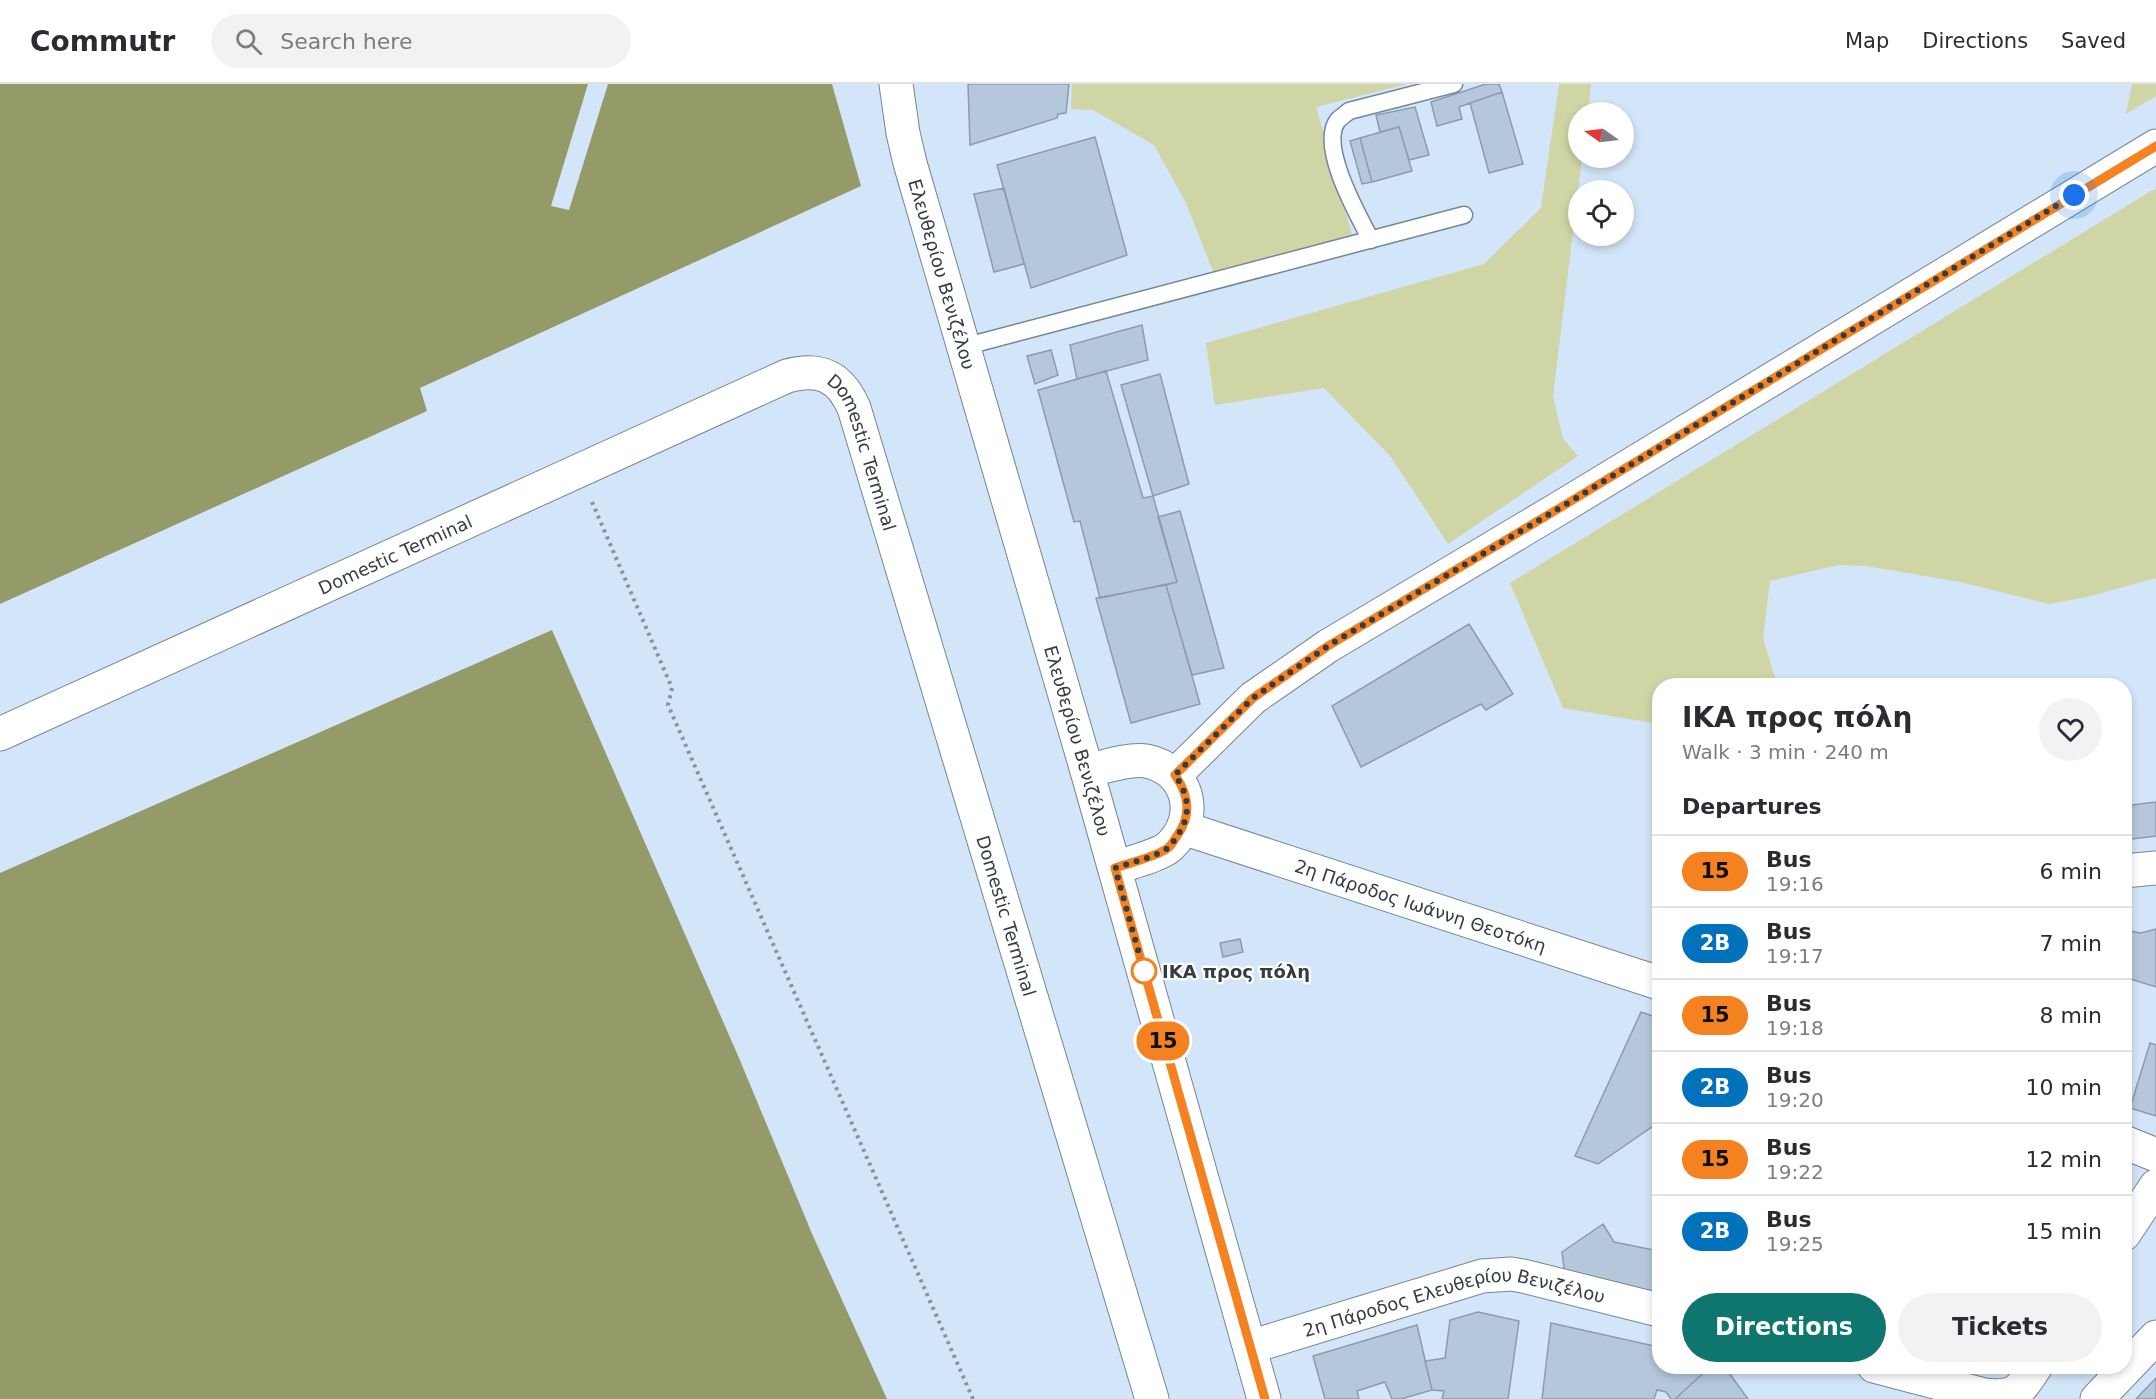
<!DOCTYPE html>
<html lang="en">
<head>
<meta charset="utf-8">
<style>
	:root { --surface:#fff; --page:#f2f2f3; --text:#2b2b33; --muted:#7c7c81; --line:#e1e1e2; --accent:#0f766e }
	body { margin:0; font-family:"DejaVu Sans",sans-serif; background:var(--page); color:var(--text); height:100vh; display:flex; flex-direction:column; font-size:22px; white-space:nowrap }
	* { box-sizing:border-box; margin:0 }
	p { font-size:20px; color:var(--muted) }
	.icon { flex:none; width:33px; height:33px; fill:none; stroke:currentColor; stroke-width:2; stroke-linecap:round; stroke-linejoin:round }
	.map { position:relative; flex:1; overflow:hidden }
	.side { position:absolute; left:1652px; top:594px; width:480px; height:696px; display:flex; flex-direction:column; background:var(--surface); border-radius:24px; box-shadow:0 3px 9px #0003 }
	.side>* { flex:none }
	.badge { padding:0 12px; border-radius:20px; font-size:21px; line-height:39px }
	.needle { width:39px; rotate:284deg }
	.tools { position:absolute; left:1568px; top:18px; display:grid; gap:12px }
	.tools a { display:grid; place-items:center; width:66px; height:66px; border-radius:50%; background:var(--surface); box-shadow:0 3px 9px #0003; font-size:30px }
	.you { position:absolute; width:30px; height:30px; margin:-15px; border:4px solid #fff; border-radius:50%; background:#1a73e8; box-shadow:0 0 0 9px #1a73e833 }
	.map>.badge { position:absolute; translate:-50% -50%; box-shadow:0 0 0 3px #fff }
	h2 { padding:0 30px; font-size:22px; line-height:54px }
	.round { display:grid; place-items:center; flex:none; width:63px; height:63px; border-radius:32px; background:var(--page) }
	.head { display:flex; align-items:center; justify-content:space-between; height:102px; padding:0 30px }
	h1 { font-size:28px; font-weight:700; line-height:45px }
	.primary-button { display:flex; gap:12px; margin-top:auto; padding:12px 30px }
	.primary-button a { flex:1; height:69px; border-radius:36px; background:var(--accent); color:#fff; font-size:24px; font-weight:700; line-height:69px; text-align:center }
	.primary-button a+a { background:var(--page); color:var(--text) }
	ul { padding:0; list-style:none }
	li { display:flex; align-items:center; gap:18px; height:72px; padding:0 30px; border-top:2px solid var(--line) }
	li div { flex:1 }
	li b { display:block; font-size:22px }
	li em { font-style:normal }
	li .badge { min-width:66px; font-weight:700; text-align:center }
	header { display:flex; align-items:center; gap:36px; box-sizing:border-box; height:84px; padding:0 30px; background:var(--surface); border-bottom:2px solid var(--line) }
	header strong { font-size:28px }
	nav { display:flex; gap:33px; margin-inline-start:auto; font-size:21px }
	.search { width:420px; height:54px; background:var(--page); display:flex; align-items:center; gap:15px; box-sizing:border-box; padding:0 21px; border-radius:33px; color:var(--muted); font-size:22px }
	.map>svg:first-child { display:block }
	.green { fill:#cfd5a5 }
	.water { fill:#959a69 }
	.pier { fill:#d3e5f8 }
	.building { fill:#b5c7da; stroke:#8a9cad; stroke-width:1.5 }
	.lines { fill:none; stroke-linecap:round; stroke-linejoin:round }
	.service-casing { stroke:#758697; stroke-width:19 }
	.minor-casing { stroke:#758697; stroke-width:35 }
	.tertiary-casing { stroke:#758697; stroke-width:35 }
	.secondary-casing { stroke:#758697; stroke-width:35 }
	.path { stroke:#8693a0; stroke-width:4; stroke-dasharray:3 4.5; stroke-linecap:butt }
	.service { stroke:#fff; stroke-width:16 }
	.minor { stroke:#fff; stroke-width:33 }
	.tertiary { stroke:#fff; stroke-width:33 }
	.secondary { stroke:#fff; stroke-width:33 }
	.line-casing { stroke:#fff; stroke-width:14 }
	.line { stroke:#f58220; stroke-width:9 }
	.walk { stroke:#353c43; stroke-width:6; stroke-dasharray:0 10.8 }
	.stop-dot { fill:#fff; stroke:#f58220; stroke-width:3 }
	.labels { text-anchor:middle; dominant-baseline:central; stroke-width:4.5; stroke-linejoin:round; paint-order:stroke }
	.street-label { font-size:18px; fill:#353c43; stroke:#fff }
	.stop-label { font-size:18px; font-weight:bold; fill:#353c43; stroke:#fff; text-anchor:start }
</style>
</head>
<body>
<header>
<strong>Commutr</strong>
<div class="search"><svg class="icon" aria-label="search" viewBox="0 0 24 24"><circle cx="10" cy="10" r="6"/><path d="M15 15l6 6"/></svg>Search here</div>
<nav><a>Map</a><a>Directions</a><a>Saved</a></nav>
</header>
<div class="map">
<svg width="2156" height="1315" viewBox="0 0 2156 1315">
	<rect width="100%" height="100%" fill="#d3e5f8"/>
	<path class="green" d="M1072,0H1407L1316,23L1352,151L1214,190L1186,119L1154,61L1093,26L1071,25Z
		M1559,0H1591L1588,28H1578V74H1582L1553,312L1563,355L1578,372L1448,460L1391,373L1324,304L1215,321L1206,259L1484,180L1541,124Z
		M2132,0H2156V12L2126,30Z
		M2156,104V494L2087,513L2049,520L1960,498L1866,482L1838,481L1770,497L1763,554L1777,601L1659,602V640L1563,624L1510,499Z"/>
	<path class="water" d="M0,0H832L861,102L420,304L427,327L0,520Z
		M552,546L739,974L813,1152L887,1315H0V789Z"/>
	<path class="pier" d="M588,0H608L569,126L551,122Z"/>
	<path class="building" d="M968,0H1069L1066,29L1058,30L1057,34L970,61Z
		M1486,0H1499L1502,8L1459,23L1462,35L1437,42L1431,18Z
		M1502,8L1523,80L1489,89L1470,19Z
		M1415,23L1429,71L1409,76L1399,43L1380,48L1376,31Z
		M1399,43L1412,87L1372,98L1360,54Z
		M1095,53L1127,171L1031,204L997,81Z
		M1360,54L1372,98L1362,100L1350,57Z
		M1004,104L1024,180L994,188L974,110Z
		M1142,241L1148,276L1077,295L1070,261Z
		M1051,266L1058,291L1035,300L1027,272Z
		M1106,287L1143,414L1153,412L1177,498L1100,514L1080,437L1074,438L1038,306Z
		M1160,290L1189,400L1153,412L1121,301Z
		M1180,427L1224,584L1192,591L1166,501L1177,498L1158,433Z
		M1166,501L1200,620L1131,639L1096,514Z
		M1469,540L1513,610L1486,626L1481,620L1361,683L1332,622Z
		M2156,718V752L2124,756V722Z
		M2156,845V903L2124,893V846L2141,849Z
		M1240,855L1243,868L1223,873L1220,859Z
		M1641,928L1659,934V1038L1598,1080L1575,1072Z
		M2150,959L2156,961V1032L2130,1024Z
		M1603,1140L1614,1158L1659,1167V1211L1565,1191L1562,1168Z
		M1478,1228L1519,1237L1508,1315H1442L1444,1307L1432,1306L1425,1277L1445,1274L1450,1236Z
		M1551,1239L1659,1263V1282H1711L1675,1315H1671L1666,1308L1657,1306L1654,1315H1542Z
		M1417,1241L1432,1306L1401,1315H1392L1385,1298L1357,1307L1359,1315H1325L1313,1272Z
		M1711,1282H1724L1748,1315H1675Z
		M2156,1294V1315H2136Z"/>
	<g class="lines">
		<g class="service-casing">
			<path id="service" d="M1371,156C1358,131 1318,61 1338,36C1341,33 1346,30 1349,27L1454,0
				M963,263L1464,131"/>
		</g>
		<g class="minor-casing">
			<g id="minor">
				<path id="s1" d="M0,650L787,292C820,283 840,292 854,324L1152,1315"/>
				<path d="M2124,787L2156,784"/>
				<path d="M2124,1150L2156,1102"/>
				<path id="s2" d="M1250,1263L1482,1192L1511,1190L1523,1192L1659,1226"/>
				<path d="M1874,1282L1984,1311C2016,1314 2019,1308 2036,1282"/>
			</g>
		</g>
		<g class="tertiary-casing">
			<g id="tertiary">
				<path id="s3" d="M1183,744L1659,899"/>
				<path d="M2124,1058L2156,1071"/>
			</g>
		</g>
		<g class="secondary-casing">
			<g id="secondary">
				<path id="s4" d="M896,0L903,49L910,79L1087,687L1264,1315"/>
				<path d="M1087,687C1103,683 1131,674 1146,677C1188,685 1201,732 1170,762C1161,771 1128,779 1115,784"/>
				<path d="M1175,691L1253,614L1328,562L1563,422L2156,62"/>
				<path d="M2097,1315L2156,1253"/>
			</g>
		</g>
		<path class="path" d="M592,418L672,604L668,621L973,1315"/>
		<use href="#service" class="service"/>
		<use href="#minor" class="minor"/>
		<use href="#tertiary" class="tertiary"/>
		<use href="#secondary" class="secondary"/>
	</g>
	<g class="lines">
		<g class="line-casing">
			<path id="line" d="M1265,1315L1115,784C1132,778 1153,774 1168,764C1172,761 1174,756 1177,752C1192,731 1189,711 1175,691L1253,614L1328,562L1563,422L2156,62"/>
		</g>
		<use href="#line" class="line"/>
		<path class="walk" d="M1144,887L1115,784C1132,778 1153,774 1168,764C1172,761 1174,756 1177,752C1192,731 1189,711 1175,691L1253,614L1328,562L1563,422L2074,111"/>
	</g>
	<circle class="stop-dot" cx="1144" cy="887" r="12"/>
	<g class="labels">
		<g class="street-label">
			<text stroke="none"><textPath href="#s4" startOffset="196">Ελευθερίου Βενιζέλου</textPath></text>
			<text stroke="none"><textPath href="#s1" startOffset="992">Domestic Terminal</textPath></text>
			<text stroke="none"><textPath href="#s1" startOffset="434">Domestic Terminal</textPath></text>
			<text stroke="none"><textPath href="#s4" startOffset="682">Ελευθερίου Βενιζέλου</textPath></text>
			<text stroke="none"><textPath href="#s3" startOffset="250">2η Πάροδος Ιωάννη Θεοτόκη</textPath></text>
			<text stroke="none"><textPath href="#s1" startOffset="1478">Domestic Terminal</textPath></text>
			<text stroke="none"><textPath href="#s2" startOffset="212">2η Πάροδος Ελευθερίου Βενιζέλου</textPath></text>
		</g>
		<g class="stop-label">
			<text x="1162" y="887">ΙΚΑ προς πόλη</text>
		</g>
	</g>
</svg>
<div class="tools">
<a><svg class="needle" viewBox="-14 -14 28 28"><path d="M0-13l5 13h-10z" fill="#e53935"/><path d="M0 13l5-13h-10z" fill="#7c7c81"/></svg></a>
<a><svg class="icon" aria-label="locate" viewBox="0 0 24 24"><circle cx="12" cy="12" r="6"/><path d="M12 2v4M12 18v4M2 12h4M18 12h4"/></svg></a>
</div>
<div class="you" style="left:2074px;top:111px"></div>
<b class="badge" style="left:1163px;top:957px;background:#f58220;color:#111">15</b>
<section class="side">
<div class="head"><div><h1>ΙΚΑ προς πόλη</h1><p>Walk · 3 min · 240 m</p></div><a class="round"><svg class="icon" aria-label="heart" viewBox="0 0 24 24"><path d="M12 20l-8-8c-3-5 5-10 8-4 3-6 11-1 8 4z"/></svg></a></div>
<h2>Departures</h2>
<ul>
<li><span class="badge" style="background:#f58220;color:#111">15</span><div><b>Bus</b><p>19:16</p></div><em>6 min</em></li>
<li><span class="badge" style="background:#0072bc;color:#fff">2B</span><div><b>Bus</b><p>19:17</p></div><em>7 min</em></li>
<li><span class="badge" style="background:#f58220;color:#111">15</span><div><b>Bus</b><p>19:18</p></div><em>8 min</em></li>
<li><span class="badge" style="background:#0072bc;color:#fff">2B</span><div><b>Bus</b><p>19:20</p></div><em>10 min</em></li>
<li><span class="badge" style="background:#f58220;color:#111">15</span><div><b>Bus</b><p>19:22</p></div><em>12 min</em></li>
<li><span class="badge" style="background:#0072bc;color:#fff">2B</span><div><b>Bus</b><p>19:25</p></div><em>15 min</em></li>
</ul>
<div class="primary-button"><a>Directions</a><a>Tickets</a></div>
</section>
</div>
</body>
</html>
